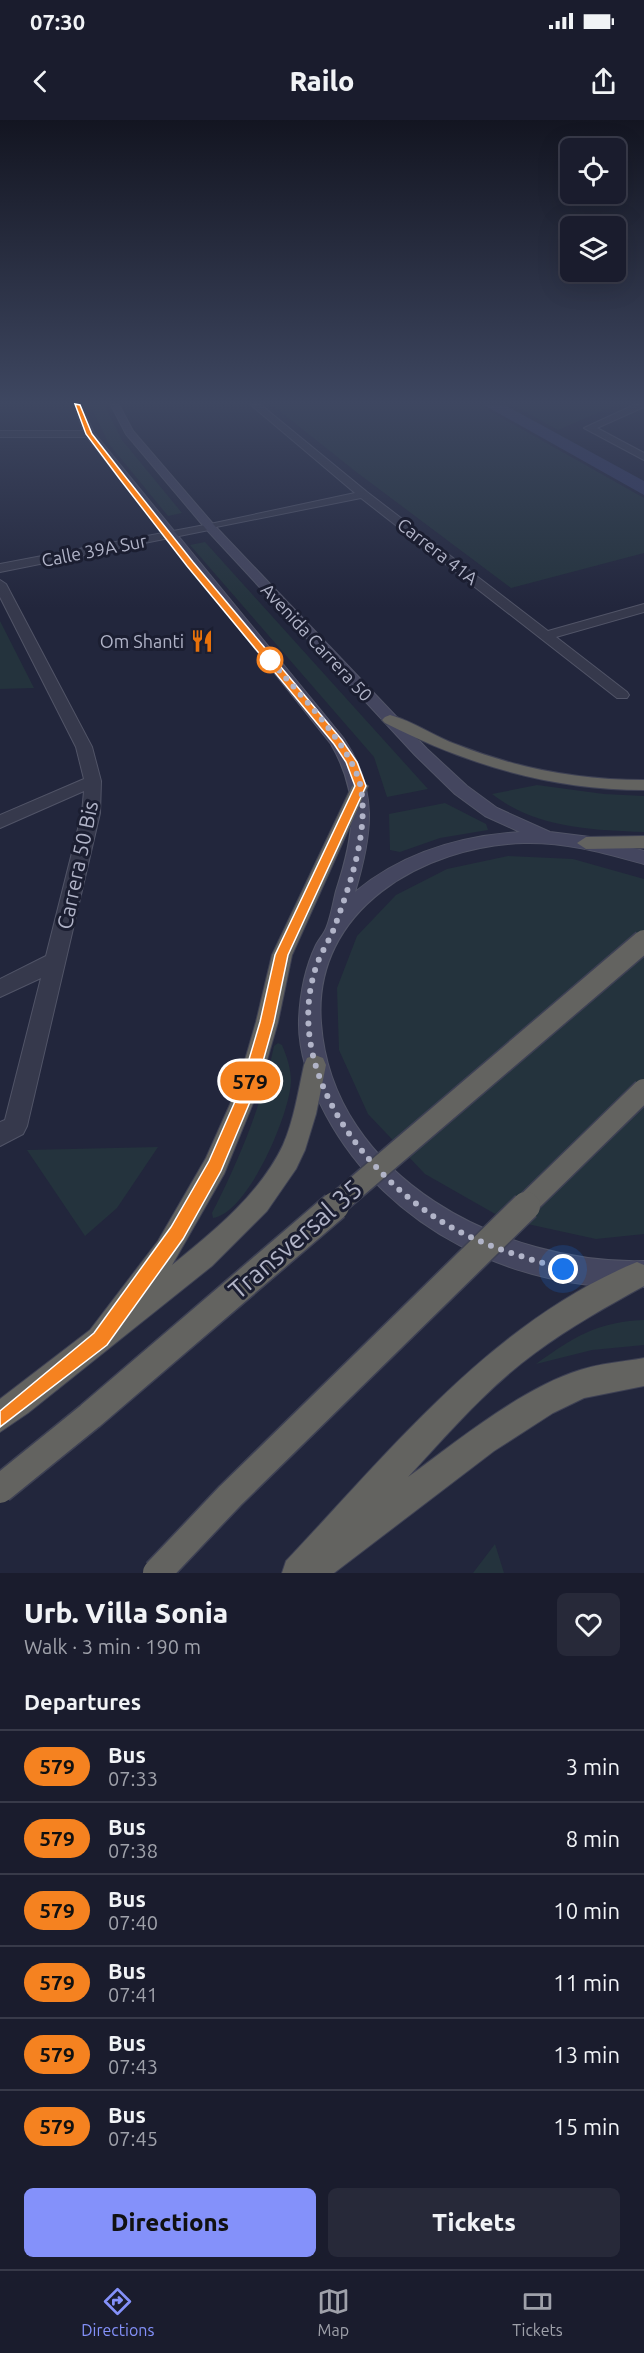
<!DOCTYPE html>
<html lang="en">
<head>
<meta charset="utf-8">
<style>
	:root { --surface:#1a1c2d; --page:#272939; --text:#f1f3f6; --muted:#9fa1aa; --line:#383a49; --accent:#8491fa }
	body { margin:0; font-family:Ubuntu,sans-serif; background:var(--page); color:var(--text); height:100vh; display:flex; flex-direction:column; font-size:22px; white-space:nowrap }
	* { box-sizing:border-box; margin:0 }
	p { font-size:20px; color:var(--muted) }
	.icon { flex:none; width:33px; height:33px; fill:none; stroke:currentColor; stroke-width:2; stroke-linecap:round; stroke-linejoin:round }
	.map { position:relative; height:1453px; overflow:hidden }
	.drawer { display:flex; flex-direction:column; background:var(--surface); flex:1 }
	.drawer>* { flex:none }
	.badge { padding:0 12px; border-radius:20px; font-size:21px; line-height:39px }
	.buttons { position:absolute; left:560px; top:18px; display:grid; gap:12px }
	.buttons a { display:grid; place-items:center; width:66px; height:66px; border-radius:9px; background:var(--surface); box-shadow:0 6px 24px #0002,0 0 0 2px var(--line); font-size:30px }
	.you { position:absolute; width:30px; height:30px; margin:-15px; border:4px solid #fff; border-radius:50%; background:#1a73e8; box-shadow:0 0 0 9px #1a73e833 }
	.map>.badge { position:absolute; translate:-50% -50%; box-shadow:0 0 0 3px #fff }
	h2 { padding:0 24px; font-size:22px; line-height:54px }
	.round { display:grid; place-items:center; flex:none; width:63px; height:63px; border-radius:9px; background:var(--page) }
	.headline { display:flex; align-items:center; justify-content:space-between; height:102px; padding:0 24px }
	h1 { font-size:28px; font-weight:800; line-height:45px }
	.button { display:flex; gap:12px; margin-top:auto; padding:12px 24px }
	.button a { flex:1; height:69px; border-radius:9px; background:var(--accent); color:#111; font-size:24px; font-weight:800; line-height:69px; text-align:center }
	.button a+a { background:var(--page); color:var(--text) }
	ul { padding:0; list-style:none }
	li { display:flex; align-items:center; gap:18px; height:72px; padding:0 24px; border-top:2px solid var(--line) }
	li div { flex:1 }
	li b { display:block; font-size:22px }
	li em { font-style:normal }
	li .badge { min-width:66px; font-weight:700; text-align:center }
	.status { display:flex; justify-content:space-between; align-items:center; height:42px; padding:0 30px; background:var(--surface); direction:ltr }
	.status svg { height:16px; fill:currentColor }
	header { display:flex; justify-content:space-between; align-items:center; height:78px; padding:0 24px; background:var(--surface); font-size:27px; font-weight:800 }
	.tab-bar { display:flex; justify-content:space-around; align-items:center; height:84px; border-top:2px solid var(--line); background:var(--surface); font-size:16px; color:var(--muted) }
	.tab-bar a { display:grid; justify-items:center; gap:3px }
	.tab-bar .selected { color:var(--accent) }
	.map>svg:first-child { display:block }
	.green { fill:#24333d }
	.water { fill:#333a62 }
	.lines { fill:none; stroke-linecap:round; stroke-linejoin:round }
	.minor-casing { stroke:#515467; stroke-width:2 }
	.tertiary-casing { stroke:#515467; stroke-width:2 }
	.secondary-casing { stroke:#515467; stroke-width:2 }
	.trunk-casing { stroke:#3e4154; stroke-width:2 }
	.minor { fill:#36394c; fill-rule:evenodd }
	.tertiary { fill:#36394c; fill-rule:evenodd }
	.secondary { fill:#44465f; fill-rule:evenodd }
	.trunk { fill:#636360; fill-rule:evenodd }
	.trunk-bridge-far1-casing { stroke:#3e4154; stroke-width:25; stroke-linecap:butt }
	.trunk-bridge-casing { stroke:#3e4154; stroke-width:31; stroke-linecap:butt }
	.trunk-bridge-far1 { stroke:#636360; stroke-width:22 }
	.trunk-bridge { stroke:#636360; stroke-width:28 }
	.line { fill:#f58220; stroke:#fff; stroke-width:1.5 }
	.walk { stroke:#b1b4c8; stroke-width:6; stroke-dasharray:0 10.8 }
	.stop-dot { fill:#fff; stroke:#f58220; stroke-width:3 }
	.labels { text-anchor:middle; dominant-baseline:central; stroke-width:6; stroke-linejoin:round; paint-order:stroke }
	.far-street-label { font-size:18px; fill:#b1b4c8; stroke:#1b1e31 }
	.far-poi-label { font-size:18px; fill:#b1b4c8; stroke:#1b1e31; text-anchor:end }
	.street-label { font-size:21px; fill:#b1b4c8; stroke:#1b1e31 }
	.near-street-label { font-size:26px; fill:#b1b4c8; stroke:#1b1e31 }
</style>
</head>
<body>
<div class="status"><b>07:30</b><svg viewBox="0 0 49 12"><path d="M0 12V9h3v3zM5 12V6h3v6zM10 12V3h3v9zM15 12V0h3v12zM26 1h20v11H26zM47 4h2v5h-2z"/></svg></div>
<header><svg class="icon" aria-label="back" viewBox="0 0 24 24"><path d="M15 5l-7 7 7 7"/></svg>Railo<svg class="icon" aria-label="share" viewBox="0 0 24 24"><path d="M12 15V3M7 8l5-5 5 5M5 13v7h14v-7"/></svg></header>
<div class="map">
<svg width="644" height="1453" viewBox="0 0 644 1453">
	<rect width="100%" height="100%" fill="#22263c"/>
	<path class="green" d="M90,285H104L122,320L182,393L168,396L109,324Z
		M272,285H479L644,378V433L511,468L355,351Z
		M513,285H616L558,310Z
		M205,422L428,669L387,677L374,637L190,425Z
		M0,501L34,568L0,569Z
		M537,665L604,674L644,676V712C590,710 536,708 492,674Z
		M445,683L486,704L488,710L440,718L400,732L390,730L389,694Z
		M508,736L573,739L644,759V1114L596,1119L504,1099L425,1054L368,994L339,930L337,868L357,816L396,775L447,749Z
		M278,923L282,925C287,937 291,949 291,961C290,994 248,1093 213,1098L212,1093C239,1040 262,985 274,926Z
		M158,1027L117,1088L85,1116L27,1030Z
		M644,1200V1225L592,1230L536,1244C574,1217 596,1202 644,1200Z
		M495,1424L504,1453H473Z"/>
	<path class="water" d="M484,285H505L644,361V375Z"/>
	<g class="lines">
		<g class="minor-casing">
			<path id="minor" d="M251,285H261L367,372L548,511L644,484V492L556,517L627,572L629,575L627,578H617L361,378L206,409L204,407L210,404L355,373Z
				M634,285H644V287L597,308L644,333V340L584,308Z
				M0,311H89L94,314L89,317H0Z
				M0,460L6,464L92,627L101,661L100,693L27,1006L23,1014L0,1026V1002L5,1000L41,858L0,877V859L46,836L82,693L84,671L0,708V695L84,659L76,627L0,477Z"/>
		</g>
		<g class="tertiary-casing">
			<path id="tertiary" d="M210,404L216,407L214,409L0,452V444Z"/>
		</g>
		<g class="secondary-casing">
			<path id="secondary" d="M73,285H81L94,313L344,619C379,671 372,715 355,772C402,733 459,716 520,712L485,696L455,674L415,635L206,409L126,314L111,285H119L133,311L214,405L427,629L467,666L497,688L550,712L598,718L644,731V744C604,733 567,722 524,723C424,726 312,789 321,903C332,1058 505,1145 644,1141V1167C517,1172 387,1109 326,995C311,967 298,932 299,900C300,875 305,848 316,825C319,819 325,813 327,806C331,796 333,783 336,771C354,716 361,676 331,624L86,316Z"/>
		</g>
		<g class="trunk-casing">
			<path id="trunk" d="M390,595C413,601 435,617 458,625C519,649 579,660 644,660V670C551,670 468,645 385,603L382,600L385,597Z
				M360,661L368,666L292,835L278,902L258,971L224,1054L172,1145C213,1112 260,1074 283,1025C294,1000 298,972 304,945L307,938L315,935L323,938L326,945L316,994L305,1030L296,1049L267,1091L212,1146L28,1293L0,1312V1279L90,1210L158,1121L206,1038L236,971L256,902L272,835L352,666Z
				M644,716V728L586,729L577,723L586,717Z
				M637,1142L644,1145V1166C606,1187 570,1207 535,1233C487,1268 448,1314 408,1357C457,1321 522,1268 580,1250C600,1243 623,1242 644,1238V1266L584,1278L553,1293L494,1331L334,1453H282L286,1441C391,1330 492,1202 637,1142Z"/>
		</g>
		<use href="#minor" class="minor"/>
		<use href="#tertiary" class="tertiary"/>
		<use href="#secondary" class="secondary"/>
		<use href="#trunk" class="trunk"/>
		<g class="trunk-bridge-far1-casing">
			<path id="trunk-bridge-far1" d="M333,1087L644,821
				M524,1087L644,970"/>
		</g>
		<g class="trunk-bridge-casing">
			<path id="trunk-bridge" d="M0,1369L90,1296L335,1086
				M157,1453L230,1376L526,1086"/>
		</g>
		<use href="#trunk-bridge-far1" class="trunk-bridge-far1"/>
		<use href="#trunk-bridge" class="trunk-bridge"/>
	</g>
	<linearGradient id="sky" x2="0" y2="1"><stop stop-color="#131521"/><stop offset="0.58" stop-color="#3e4761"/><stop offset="1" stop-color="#3e4761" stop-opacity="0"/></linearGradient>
	<rect width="644" height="488" fill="url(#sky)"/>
	<path class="line" d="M75,284L80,285L92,314L124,355L193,442L342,620L357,642L366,666L288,835L274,902L255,970L221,1051L183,1119L107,1225L0,1307V1291L94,1213L171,1107L209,1041L240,970L260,902L275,835L355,666L346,642L334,624L187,446L119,358L86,314Z"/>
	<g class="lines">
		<path class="walk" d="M270,540L264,533C292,567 350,623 360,664C370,709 350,764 335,806C330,820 321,832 316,847C285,942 352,1038 426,1091C466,1121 516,1135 563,1149"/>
	</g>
	<defs>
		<g id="restaurant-bare" transform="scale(1.8)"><path d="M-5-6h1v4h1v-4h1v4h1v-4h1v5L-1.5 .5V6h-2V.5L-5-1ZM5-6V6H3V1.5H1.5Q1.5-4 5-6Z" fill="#e8710a" stroke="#1b1e31" stroke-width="2.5" paint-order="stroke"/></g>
	</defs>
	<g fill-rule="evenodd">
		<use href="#restaurant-bare" x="202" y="521"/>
	</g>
	<circle class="stop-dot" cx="270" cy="540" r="12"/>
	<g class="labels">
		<g class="far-street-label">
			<text transform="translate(94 430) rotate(-11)">Calle 39A Sur</text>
			<text transform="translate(438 431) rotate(38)">Carrera 41A</text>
			<text transform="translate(317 522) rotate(47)">Avenida Carrera 50</text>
		</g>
		<g class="far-poi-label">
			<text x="184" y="521">Om Shanti</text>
		</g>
		<g class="street-label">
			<text transform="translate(77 745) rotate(-78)">Carrera 50 Bis</text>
		</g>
		<g class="near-street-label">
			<text transform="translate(295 1119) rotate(-41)">Transversal 35</text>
		</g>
	</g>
</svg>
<div class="buttons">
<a><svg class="icon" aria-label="locate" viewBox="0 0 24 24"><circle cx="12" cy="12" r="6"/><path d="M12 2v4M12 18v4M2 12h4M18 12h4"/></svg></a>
<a><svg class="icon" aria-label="layers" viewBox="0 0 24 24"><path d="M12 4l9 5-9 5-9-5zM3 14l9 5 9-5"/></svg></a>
</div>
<div class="you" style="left:563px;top:1149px"></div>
<b class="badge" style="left:250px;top:961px;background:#f58220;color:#111">579</b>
</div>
<section class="drawer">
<div class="headline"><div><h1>Urb. Villa Sonia</h1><p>Walk · 3 min · 190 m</p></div><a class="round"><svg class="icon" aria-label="heart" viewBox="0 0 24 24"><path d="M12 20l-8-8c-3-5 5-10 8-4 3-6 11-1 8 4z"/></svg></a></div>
<h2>Departures</h2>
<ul>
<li><span class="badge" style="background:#f58220;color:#111">579</span><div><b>Bus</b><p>07:33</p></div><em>3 min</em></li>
<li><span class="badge" style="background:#f58220;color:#111">579</span><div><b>Bus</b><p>07:38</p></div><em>8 min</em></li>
<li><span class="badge" style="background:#f58220;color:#111">579</span><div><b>Bus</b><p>07:40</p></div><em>10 min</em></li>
<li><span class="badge" style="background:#f58220;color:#111">579</span><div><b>Bus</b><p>07:41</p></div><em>11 min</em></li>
<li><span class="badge" style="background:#f58220;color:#111">579</span><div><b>Bus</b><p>07:43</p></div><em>13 min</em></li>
<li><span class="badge" style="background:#f58220;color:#111">579</span><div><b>Bus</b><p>07:45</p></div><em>15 min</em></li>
</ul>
<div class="button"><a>Directions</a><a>Tickets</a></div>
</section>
<nav class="tab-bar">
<a class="selected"><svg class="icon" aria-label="directions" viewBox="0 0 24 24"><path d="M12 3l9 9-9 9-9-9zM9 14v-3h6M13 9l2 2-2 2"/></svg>Directions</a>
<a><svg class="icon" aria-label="map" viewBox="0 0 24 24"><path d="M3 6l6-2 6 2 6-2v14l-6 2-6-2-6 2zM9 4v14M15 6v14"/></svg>Map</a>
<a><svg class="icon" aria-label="tickets" viewBox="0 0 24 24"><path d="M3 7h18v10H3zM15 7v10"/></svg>Tickets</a>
</nav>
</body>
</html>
